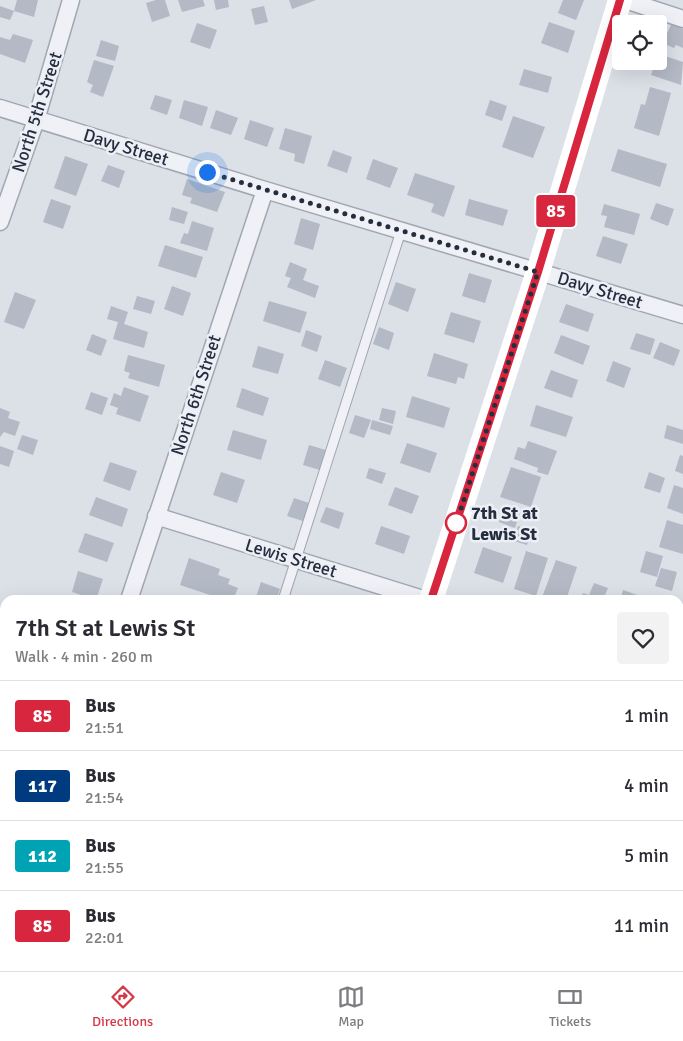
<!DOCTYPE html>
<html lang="en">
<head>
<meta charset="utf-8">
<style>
	:root { --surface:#fff; --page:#f2f2f3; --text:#2b2b33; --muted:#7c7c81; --line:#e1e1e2; --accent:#d53947 }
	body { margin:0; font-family:Signika,sans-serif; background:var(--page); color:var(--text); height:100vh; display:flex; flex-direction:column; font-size:19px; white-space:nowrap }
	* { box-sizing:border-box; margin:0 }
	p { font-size:16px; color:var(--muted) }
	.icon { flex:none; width:28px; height:28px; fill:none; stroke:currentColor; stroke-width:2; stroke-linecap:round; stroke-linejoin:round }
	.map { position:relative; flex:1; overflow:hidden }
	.details { position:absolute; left:0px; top:595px; width:684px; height:376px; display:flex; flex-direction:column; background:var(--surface); border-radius:15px 15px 0 0; box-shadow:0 5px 20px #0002 }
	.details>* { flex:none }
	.badge { padding:0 10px; border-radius:4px; font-size:18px; line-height:32px }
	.tools { position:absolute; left:612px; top:15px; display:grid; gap:10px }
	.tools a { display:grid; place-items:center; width:55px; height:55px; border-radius:5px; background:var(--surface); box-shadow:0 5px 20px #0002; font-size:25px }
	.you { position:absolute; width:25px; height:25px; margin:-12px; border:4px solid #fff; border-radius:50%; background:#1a73e8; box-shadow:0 0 0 8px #1a73e833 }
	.map>.badge { position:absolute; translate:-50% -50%; box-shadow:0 0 0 2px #fff }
	.round { display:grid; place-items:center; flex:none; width:52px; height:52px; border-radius:5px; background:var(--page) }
	.headline { display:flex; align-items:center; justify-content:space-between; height:85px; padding:0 15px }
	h1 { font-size:24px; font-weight:600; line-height:38px }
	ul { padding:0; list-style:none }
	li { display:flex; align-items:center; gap:15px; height:70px; padding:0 15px; border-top:1px solid var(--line) }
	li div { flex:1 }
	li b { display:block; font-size:19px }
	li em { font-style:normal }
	li .badge { min-width:55px; font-weight:700; text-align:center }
	.tabs { display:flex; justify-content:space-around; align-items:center; height:70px; border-top:1px solid var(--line); background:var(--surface); font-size:14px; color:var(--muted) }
	.tabs a { display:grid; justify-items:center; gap:2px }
	.tabs .active { color:var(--accent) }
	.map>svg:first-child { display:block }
	.building { fill:#b3b9c5 }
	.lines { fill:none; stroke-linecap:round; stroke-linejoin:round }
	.lane-casing { stroke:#a1a7b1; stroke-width:11 }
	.street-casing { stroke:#a1a7b1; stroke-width:19 }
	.lane { stroke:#eff1f6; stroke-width:9 }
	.street { stroke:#eff1f6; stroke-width:16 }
	.secondary { stroke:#fff; stroke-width:24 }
	.line-casing { stroke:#fff; stroke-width:11 }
	.line { stroke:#d7263d; stroke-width:8 }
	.walk { stroke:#252d3f; stroke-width:5; stroke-dasharray:0 9 }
	.stop-dot { fill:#fff; stroke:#d7263d; stroke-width:2.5 }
	.labels { text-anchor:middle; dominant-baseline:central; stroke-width:5; stroke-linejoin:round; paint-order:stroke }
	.street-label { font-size:18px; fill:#252d3f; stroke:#eceff5 }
	.stop-label { font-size:18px; font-weight:bold; fill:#252d3f; stroke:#eceff5; text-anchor:start }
</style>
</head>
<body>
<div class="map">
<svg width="683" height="971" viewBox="0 0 683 971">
	<rect width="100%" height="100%" fill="#dce0e7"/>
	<path class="building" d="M17,0H38L34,17L14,11Z
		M156,0H165L170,16L152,22L146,3Z
		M178,0H203L205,6L182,12Z
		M214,0H228L229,7L216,10Z
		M289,0H316L292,9Z
		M563,0H584L576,20L558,13Z
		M0,6L14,11L10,20L0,17Z
		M264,6L268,22L255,25L251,9Z
		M549,22L575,31L568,53L541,43Z
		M197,23L217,30L210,49L190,42Z
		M672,23L683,29V48L676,45L674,48L662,43Z
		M13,34L33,40L25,63L0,54V37L10,40Z
		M101,40L119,46L115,61L96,56Z
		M659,54L683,62L681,85L651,75L656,61H659Z
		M94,60L114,66L103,97L90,92L93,85L87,82Z
		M524,69L552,77L548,93L519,85Z
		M650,87L671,93L659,136L634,128L641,104L645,105Z
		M155,95L172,100L167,115L150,109Z
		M184,100L208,107L202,126L179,118Z
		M490,100L507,106L502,121L485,115Z
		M216,110L238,118L231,135L210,128Z
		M513,116L545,127L533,158L502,147Z
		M250,120L274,128L267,147L244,139Z
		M285,128L312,136L304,164L294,161L295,154L279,149Z
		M618,149L667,164L660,187L611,171Z
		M333,150L352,157L347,173L327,166Z
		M65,156L88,164L76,196L54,188Z
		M373,159L398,168L390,188L366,179Z
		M108,165L125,171L119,188L101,181Z
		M415,173L455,186L444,217L431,212L434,204L407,195Z
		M187,179L225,192L217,212L190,203L192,198L182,195Z
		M51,199L71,206L63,229L43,222Z
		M469,199L508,210L503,226L465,215Z
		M656,203L674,209L668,226L650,219Z
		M604,204L640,214L634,235L604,227L607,216L601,215Z
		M172,207L188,212L184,224L169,220Z
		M301,218L320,224L313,250L294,244Z
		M192,221L214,228L207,251L180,243L184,233L188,234Z
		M603,236L628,244L621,264L596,256Z
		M165,245L203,257L196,278L158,266Z
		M290,262L307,269L303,280L319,286L315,298L287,287L291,278L285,276Z
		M469,273L492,280L485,303L462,296Z
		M396,282L416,289L408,312L388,304Z
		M172,286L191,293L183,316L164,309Z
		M15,292L36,300L24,329L4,322Z
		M137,296L155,301L151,314L133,309Z
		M269,301L307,312L300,333L263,321Z
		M566,304L594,314L588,332L559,322Z
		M111,306L128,312L124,324L148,332L144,348L113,339L118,322L107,319Z
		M451,312L481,321L474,343L444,334Z
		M379,327L394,333L389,350L373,344Z
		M306,330L322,336L317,352L301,346Z
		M636,333L655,339L650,355L630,349Z
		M92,334L107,340L101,356L86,350Z
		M561,335L590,346L583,365L554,353Z
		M660,342L680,350L674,366L653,358Z
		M258,346L284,354L278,374L252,367Z
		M434,353L468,364L464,379L458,377L456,384L427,376Z
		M128,355L165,365L159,387L128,378L130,373L124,371Z
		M325,360L347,368L340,387L318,379Z
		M613,361L631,368L624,388L606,381Z
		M551,370L578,380L572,398L544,388Z
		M124,387L149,396L140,422L116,414L118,408L110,405L114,393L121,396Z
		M242,388L269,398L263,416L236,407Z
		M91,392L108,398L102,415L85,409Z
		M412,396L450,408L444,428L406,417Z
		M536,405L573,417L566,437L530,426Z
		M0,408L10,412L8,418L20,422L15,436L4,432L0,437Z
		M382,408L396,411L393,424L379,420Z
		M355,415L371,420L364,438L349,433Z
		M372,420L393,426L390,435L370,429Z
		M667,425L683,430V444L664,438Z
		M233,430L267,440L261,460L227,450Z
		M22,435L38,440L33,455L17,449Z
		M528,441L557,451L548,475L537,472L538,468L514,459L518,447L525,449Z
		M407,443L437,453L430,473L400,463Z
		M309,445L329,451L323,471L303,465Z
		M0,446L14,451L9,467L0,464Z
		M680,455L683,456V474L675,471Z
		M110,462L137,471L130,491L103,481Z
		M511,467L541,477L531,507L500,497Z
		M369,468L386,473L382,484L366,478Z
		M221,472L245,480L237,503L213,495Z
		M649,472L665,478L660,493L644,488Z
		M674,485L683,488V514L667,508Z
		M395,487L419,496L412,514L388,505Z
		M96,497L128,509L122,527L89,515Z
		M294,498L312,504L306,522L287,516Z
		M326,507L344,513L339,529L320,522Z
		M504,507L520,512L515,528L499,522Z
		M667,520L683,525V554L659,547Z
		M381,526L410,536L404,554L375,544Z
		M518,526L531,530L527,545L514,541Z
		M85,533L114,543L107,562L78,552Z
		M483,547L512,557L503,583L474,573Z
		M526,551L548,558L536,596L514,589Z
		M646,551L663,556L657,577L640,572Z
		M189,558L220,569L218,575L230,579L228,584L238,588L233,600H225L180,585Z
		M556,560L577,567L566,600H541Z
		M661,568L677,572L672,591L655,586Z
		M78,571L103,579L96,600L72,592Z
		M261,582L280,589L276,600H255Z
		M594,583L608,588L603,600H580L583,593L589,595Z
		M623,590L646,598L645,600H620Z
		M0,698L5,700V726L0,724Z
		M0,776L5,778V798L0,797Z
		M0,817L5,818V841L0,839Z
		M679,841L683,842V864L679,862Z
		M0,863L5,865L0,882Z
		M679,878L683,880V902L679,901Z
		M66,966H94L93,971H65Z
		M242,966H267L266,971H241Z
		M638,966H673L671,971H636Z"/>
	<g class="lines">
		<g class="lane-casing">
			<path id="lane" d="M283,600L401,231"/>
		</g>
		<g class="street-casing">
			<path id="street" d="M625,0L683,19
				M0,108L265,190L683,315
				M0,222L36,120L71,0
				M156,516L426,600
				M129,600L265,190
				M679,691L683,678
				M499,966L514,971
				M9,971L11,966
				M589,971L591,966"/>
		</g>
		<use href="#lane" class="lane"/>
		<use href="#street" class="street"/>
		<path class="secondary" d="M431,600L538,272L620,0
			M311,971L313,966"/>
	</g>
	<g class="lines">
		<g class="line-casing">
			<path id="line" d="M431,600L538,272L620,0"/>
		</g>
		<use href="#line" class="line"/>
		<path class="walk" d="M207,172L538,272L455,527L456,523"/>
	</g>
	<circle class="stop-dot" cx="456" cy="523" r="10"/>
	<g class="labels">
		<g class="street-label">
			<text transform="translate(37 112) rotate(-72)">North 5th Street</text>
			<text transform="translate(126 147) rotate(17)">Davy Street</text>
			<text transform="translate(600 290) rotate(17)">Davy Street</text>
			<text transform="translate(196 395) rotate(-72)">North 6th Street</text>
			<text transform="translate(291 558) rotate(17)">Lewis Street</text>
		</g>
		<g class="stop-label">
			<text x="471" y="513">7th St at<tspan x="471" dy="21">Lewis St</tspan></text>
		</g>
	</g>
</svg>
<div class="tools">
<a><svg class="icon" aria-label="locate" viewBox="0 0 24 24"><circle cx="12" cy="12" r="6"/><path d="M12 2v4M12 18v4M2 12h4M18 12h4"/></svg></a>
</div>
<div class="you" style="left:207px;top:172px"></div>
<b class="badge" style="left:556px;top:211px;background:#d7263d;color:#fff">85</b>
<section class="details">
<div class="headline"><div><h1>7th St at Lewis St</h1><p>Walk · 4 min · 260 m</p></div><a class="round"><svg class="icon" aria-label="heart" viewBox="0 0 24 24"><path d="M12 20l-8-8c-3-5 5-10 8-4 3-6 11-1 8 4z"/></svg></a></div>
<ul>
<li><span class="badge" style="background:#d7263d;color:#fff">85</span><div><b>Bus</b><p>21:51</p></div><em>1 min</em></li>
<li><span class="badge" style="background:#003b80;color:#fff">117</span><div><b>Bus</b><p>21:54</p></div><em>4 min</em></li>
<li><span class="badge" style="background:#00a3b4;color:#fff">112</span><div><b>Bus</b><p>21:55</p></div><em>5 min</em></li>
<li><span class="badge" style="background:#d7263d;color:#fff">85</span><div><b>Bus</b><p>22:01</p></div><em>11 min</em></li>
</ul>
</section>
</div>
<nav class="tabs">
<a class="active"><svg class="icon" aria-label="directions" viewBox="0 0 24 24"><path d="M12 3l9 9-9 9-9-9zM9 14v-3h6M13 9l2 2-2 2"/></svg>Directions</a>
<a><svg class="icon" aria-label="map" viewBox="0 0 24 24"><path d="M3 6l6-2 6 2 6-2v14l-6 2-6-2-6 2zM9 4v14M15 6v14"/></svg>Map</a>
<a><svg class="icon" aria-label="tickets" viewBox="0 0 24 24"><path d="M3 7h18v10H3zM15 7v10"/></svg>Tickets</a>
</nav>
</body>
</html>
